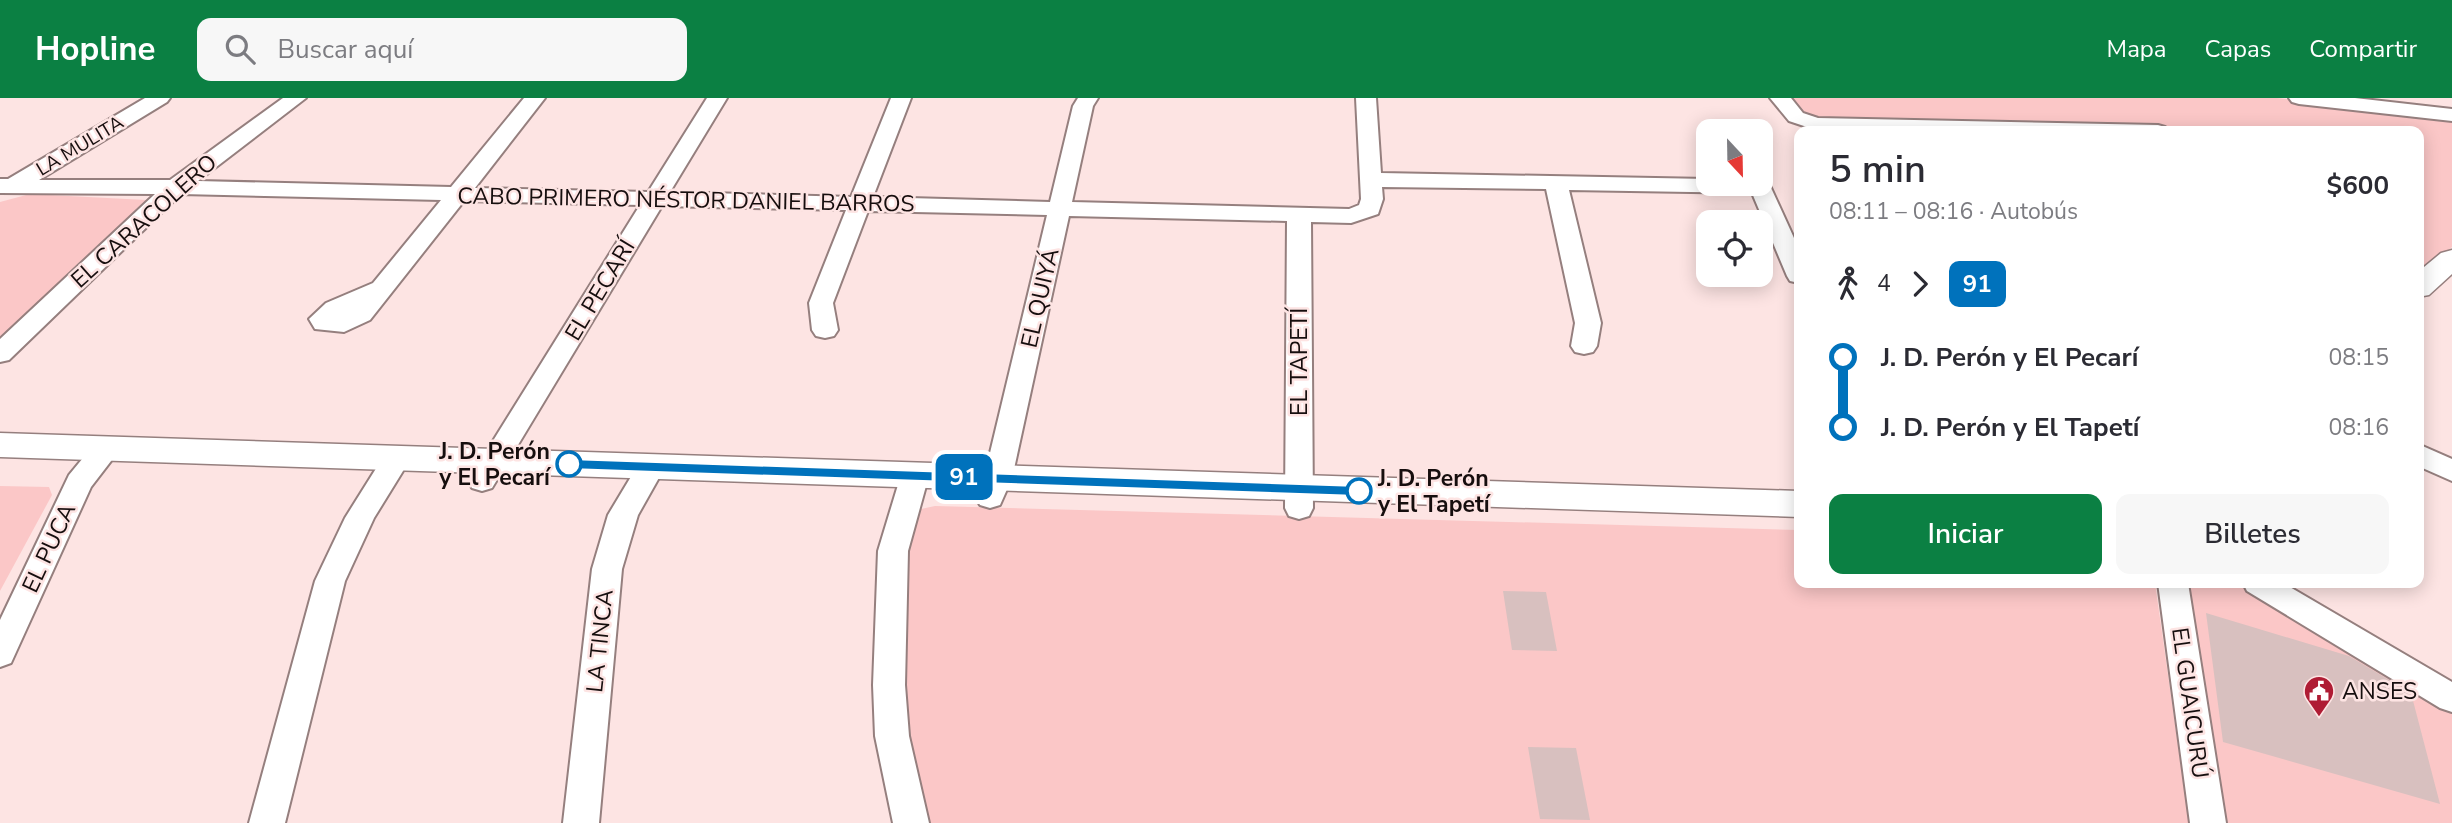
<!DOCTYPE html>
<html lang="es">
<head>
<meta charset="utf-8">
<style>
	:root { --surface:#fff; --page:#f7f7f7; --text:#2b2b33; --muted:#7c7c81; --accent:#0b8043 }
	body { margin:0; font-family:"Nunito Sans",sans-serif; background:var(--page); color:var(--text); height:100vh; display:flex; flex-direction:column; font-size:26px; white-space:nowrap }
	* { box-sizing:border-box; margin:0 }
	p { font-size:23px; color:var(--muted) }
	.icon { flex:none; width:38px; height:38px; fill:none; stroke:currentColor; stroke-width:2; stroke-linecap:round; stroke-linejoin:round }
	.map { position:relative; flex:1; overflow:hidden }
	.details { position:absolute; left:1794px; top:28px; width:630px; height:462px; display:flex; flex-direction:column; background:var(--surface); border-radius:14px; box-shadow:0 4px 18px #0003 }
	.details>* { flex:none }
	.badge { padding:0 14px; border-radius:10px; font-size:24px; line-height:46px }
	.needle { width:46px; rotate:158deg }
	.controls { position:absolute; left:1696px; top:21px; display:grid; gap:14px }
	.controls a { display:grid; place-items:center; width:77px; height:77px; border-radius:14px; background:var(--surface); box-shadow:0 4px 18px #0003; font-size:35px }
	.map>.badge { position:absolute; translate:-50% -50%; box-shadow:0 0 0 4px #fff }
	.legs { display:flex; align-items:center; gap:10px; height:77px; padding:0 35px; font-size:23px }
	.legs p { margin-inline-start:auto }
	.head { display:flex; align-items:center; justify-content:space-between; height:119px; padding:0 35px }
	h1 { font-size:38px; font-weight:600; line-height:52px }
	.action { display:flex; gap:14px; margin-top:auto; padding:14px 35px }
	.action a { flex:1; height:80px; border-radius:14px; background:var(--accent); color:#fff; font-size:28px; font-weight:600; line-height:80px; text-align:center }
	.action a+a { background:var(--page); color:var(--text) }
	ul { padding:0 35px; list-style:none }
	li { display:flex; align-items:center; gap:24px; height:70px; font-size:26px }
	li i { display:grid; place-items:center; width:10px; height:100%; margin:0 9px; background:currentColor }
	li i::after { content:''; width:18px; height:18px; margin:-9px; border:5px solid; border-radius:50%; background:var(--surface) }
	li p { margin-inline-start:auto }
	li:first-child i { background:linear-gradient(#0000 50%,currentColor 0) }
	li:last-child i { background:linear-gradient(currentColor 50%,#0000 0) }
	header { display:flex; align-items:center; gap:42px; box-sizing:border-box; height:98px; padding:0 35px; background:var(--accent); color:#fff }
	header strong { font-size:33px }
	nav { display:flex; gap:38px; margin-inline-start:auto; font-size:24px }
	.search { width:490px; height:63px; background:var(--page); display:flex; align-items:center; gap:18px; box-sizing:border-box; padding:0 24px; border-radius:14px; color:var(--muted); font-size:26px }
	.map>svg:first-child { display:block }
	.green { fill:#fbc7c7 }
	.building { fill:#d8c0bf }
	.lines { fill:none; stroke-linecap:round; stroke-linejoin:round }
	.minor-casing { stroke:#957f7e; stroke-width:4 }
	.major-casing { stroke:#957f7e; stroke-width:3 }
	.minor { fill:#fff; fill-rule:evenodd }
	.major { fill:#fff; fill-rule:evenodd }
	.line-1 { fill:#0072bc; stroke:#fff; stroke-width:2 }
	.stop-1-dot { fill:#fff; stroke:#0072bc; stroke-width:3.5 }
	.labels { text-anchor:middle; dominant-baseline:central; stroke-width:5; stroke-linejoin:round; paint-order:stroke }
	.far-street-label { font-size:19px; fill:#160e0e; stroke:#fde4e3 }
	.street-label { font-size:23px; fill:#160e0e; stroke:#fde4e3 }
	.stop-label { font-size:23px; font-weight:bold; fill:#160e0e; stroke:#fde4e3; text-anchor:end }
	.poi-label { font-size:23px; fill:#160e0e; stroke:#fde4e3; text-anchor:start }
</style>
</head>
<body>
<header>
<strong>Hopline</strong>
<div class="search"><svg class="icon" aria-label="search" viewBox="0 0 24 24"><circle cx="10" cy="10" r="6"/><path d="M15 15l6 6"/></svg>Buscar aquí</div>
<nav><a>Mapa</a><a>Capas</a><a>Compartir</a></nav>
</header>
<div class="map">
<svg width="2452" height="725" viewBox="0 0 2452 725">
	<rect width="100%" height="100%" fill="#fde4e3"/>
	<path class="green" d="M1793,0H2277L2452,21V149L2419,179L2418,33H2168L2151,29L1823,22L1803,16Z
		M30,96L146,102L145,107L0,242V104Z
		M0,388L49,389L52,397L0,493Z
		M935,408L1799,432V485H2155L2189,725H921L901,577L903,478L912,419L921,411Z
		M2186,485H2240L2452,611V725H2222Z"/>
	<path class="building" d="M1503,493L1546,494L1557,553L1512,552Z
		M2206,515L2349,558L2411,595L2440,706L2223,644Z
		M1528,649L1576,650L1590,722L1540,721Z"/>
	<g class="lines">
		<g class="minor-casing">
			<path id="minor" d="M145,0H170L167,4L39,82H170L283,0H306L198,83L451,89L524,0H545L475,90L648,94L707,0H727L670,94L851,99L891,0H911L873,99L1050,104L1073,8L1078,0H1098L1093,8L1072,104L1349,111L1359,107L1361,101L1356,0H1376L1381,75L1708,81V86H1760V80L1767,81L1799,151V185L1790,183L1787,178L1752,95L1569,92L1601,225L1597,248L1593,254L1584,256L1575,254L1571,248L1575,225L1546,91L1382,89L1383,101L1378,116L1351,125L1311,124L1313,410L1309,418L1299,421L1289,418L1285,410L1287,123L1069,118L1012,380L1000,407L990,410L980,407L976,400L984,380L1047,117L868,113L833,205L838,232L834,238L825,240L816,238L812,232L809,205L846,112L662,108L492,390L482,393L472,390L468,383L640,107L464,103L370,222L344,234L315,231L309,221L326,205L373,185L441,102L181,96L9,262L0,264V241L155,96L0,95V81H8Z
				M1770,0H1791L1803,15L1818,20L2158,27L2165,29L2169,33L1816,32L1789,23Z
				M2289,0H2355L2452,11V23L2299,6L2292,4Z
				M107,340L117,343L121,350L91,389L11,565L0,569V522L69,377L97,343Z
				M2418,346L2452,361V383L2418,368Z
				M397,350L407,353L411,360L374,420L345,483L285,725H249L315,483L345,420L387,353Z
				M651,359L661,362L665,369L638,417L622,471L599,725H563L592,471L608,417L641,362Z
				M915,367L925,370L929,377L908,453L905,587L909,638L929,725H893L875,638L873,587L878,453L901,377L905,370Z
				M2158,485H2188L2226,725H2190Z
				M2243,485H2283L2452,584V614L2440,610L2247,493Z"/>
		</g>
		<g class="major-casing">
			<path id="major" d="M2452,152V176L2429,197L2418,199V174L2441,155Z
				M0,335L1799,393V419L0,359Z"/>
		</g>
		<use href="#minor" class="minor"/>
		<use href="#major" class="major"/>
	</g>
	<path class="line-1" d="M569,361L1359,388L1366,393L1359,398L569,371L562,366Z"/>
	<defs>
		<g id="civic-pin" transform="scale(1.575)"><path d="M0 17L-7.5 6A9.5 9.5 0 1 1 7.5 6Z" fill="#af1c34" stroke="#fde4e3"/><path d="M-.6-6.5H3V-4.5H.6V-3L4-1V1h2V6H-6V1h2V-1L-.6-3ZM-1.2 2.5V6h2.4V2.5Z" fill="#fff"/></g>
	</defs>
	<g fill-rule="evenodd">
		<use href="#civic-pin" x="2319" y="593"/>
	</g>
	<g class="stop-1-dot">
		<circle cx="569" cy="366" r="12"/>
		<circle cx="1359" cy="393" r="12"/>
	</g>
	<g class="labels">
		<g class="far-street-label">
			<text transform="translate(80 48) rotate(-31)">LA MULITA</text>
		</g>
		<g class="street-label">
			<text transform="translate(686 102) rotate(1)">CABO PRIMERO NÉSTOR DANIEL BARROS</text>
			<text transform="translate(144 123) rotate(-42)">EL CARACOLERO</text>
			<text transform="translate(600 192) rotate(-59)">EL PECARÍ</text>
			<text transform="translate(1040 200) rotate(-77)">EL QUIYÁ</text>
			<text transform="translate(1299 264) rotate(-90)">EL TAPETÍ</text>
			<text transform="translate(49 450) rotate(-65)">EL PUCA</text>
			<text transform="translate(600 543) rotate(-84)">LA TINCA</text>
			<text transform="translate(2190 605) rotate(82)">EL GUAICURÚ</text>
		</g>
		<g class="stop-label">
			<text x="550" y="353">J. D. Perón<tspan x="550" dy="26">y El Pecarí</tspan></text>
			<text x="1378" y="380" text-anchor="start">J. D. Perón<tspan x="1378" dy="26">y El Tapetí</tspan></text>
		</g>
		<g class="poi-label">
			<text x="2342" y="593">ANSES</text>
		</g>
	</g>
</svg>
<div class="controls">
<a><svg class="needle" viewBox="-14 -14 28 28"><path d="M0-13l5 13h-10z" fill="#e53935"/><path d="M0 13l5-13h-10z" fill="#7c7c81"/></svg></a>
<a><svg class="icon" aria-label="locate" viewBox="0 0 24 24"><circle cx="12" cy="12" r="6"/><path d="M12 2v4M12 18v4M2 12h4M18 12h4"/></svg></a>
</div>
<b class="badge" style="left:964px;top:379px;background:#0072bc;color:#fff">91</b>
<section class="details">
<div class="head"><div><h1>5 min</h1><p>08:11 – 08:16 · Autobús</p></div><b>$600</b></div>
<div class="legs"><svg class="icon" aria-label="walk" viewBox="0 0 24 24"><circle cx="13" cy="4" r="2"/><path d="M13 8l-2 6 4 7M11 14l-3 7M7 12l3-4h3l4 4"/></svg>4<svg class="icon" aria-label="forward" viewBox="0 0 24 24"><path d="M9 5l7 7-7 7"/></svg><b class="badge" style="background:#0072bc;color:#fff">91</b></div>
<ul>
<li><i style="color:#0072bc"></i><b>J. D. Perón y El Pecarí</b><p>08:15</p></li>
<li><i style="color:#0072bc"></i><b>J. D. Perón y El Tapetí</b><p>08:16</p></li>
</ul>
<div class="action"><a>Iniciar</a><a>Billetes</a></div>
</section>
</div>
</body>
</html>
